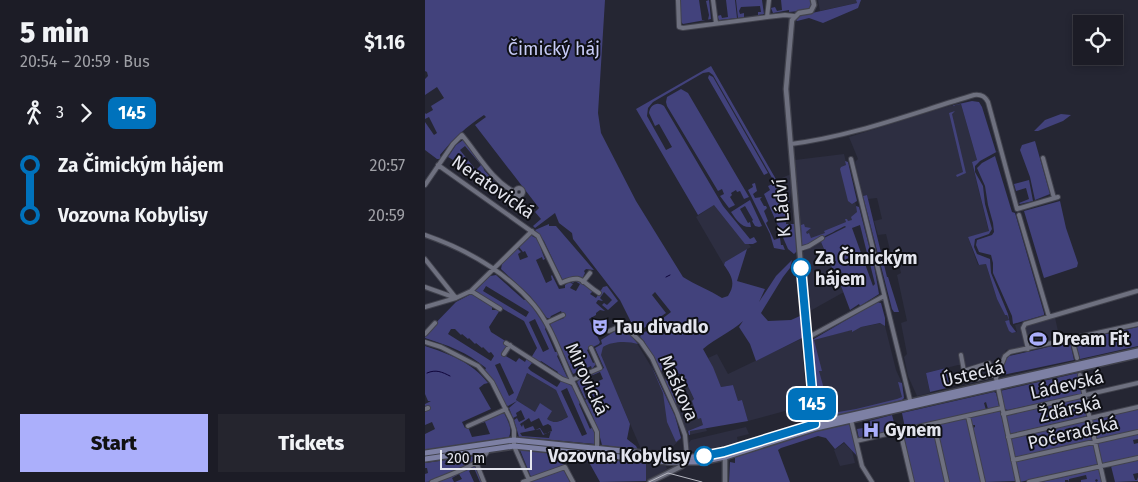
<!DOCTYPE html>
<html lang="en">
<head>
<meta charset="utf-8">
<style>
	:root { --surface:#1c1c26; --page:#25252e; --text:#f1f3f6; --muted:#a0a1a7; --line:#3a3a43; --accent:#abaffb }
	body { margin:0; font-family:"Fira Sans",sans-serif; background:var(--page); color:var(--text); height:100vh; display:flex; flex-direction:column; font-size:19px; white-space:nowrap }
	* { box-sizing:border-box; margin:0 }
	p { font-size:16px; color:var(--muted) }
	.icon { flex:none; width:28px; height:28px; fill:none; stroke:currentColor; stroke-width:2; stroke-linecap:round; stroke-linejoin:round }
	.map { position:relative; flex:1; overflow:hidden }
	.sheet { display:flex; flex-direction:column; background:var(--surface); width:425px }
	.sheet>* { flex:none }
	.badge { padding:0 10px; border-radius:8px; font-size:18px; line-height:32px }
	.fabs { position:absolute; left:648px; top:15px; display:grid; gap:10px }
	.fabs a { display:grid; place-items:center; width:50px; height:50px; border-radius:0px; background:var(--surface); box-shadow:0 2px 8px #0003,0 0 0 1px var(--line); font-size:25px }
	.scale { position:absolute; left:15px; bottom:12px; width:92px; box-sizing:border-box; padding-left:5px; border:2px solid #e4e5ee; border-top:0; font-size:14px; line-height:18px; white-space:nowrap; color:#e4e5ee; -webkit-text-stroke:4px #0f1015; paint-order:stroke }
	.map>.badge { position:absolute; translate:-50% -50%; box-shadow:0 0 0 2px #fff }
	.legs { display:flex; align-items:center; gap:8px; height:55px; padding:0 20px; font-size:16px }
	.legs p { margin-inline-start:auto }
	.summary { display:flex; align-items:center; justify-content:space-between; height:85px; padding:0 20px }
	h1 { font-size:28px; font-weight:800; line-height:38px }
	.primary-button { display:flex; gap:10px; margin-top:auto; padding:10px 20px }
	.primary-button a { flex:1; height:58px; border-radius:0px; background:var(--accent); color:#111; font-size:20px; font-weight:800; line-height:58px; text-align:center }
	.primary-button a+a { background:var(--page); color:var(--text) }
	ul { padding:0 20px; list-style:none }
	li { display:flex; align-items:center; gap:18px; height:50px; font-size:19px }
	li i { display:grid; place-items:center; width:8px; height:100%; margin:0 6px; background:currentColor }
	li i::after { content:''; width:12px; height:12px; margin:-6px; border:4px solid; border-radius:50%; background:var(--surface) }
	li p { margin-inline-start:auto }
	li:first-child i { background:linear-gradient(#0000 50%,currentColor 0) }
	li:last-child i { background:linear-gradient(currentColor 50%,#0000 0) }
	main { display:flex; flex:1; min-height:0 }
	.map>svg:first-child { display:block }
	.built { fill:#2d2e41 }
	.green { fill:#42427c; fill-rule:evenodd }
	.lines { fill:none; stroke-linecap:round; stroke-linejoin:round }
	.stream { stroke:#0f053b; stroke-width:1 }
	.minor-casing { stroke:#41424d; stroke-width:6 }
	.tertiary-casing { stroke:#41424d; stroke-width:7 }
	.secondary-casing { stroke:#41424d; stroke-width:8 }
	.minor { stroke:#6e707f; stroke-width:4 }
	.tertiary { stroke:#6e707f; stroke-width:4.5 }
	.secondary { stroke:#7d80a4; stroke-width:5 }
	.tram { stroke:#b6b7c1; stroke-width:1 }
	.line-1-casing { stroke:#fff; stroke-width:11 }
	.line-1 { stroke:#0072bc; stroke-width:8 }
	.stop-1-dot { fill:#fff; stroke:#0072bc; stroke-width:2.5 }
	.labels { text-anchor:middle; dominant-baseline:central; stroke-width:4; stroke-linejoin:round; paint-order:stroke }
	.park-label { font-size:18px; fill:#c8ccf7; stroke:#0f1015 }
	.street-label { font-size:18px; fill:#e4e5ee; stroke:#0f1015 }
	.stop-label { font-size:18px; font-weight:bold; fill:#e4e5ee; stroke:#0f1015; text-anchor:start }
	.poi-label { font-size:18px; font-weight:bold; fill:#e4e5ee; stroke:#0f1015; text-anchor:start }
</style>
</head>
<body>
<main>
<section class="sheet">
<div class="summary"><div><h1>5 min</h1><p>20:54 – 20:59 · Bus</p></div><b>$1.16</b></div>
<div class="legs"><svg class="icon" aria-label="walk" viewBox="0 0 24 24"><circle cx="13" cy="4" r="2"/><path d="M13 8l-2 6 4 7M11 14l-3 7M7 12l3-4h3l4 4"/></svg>3<svg class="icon" aria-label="forward" viewBox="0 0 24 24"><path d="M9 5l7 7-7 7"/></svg><b class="badge" style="background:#0072bc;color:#fff">145</b></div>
<ul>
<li><i style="color:#0072bc"></i><b>Za Čimickým hájem</b><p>20:57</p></li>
<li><i style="color:#0072bc"></i><b>Vozovna Kobylisy</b><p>20:59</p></li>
</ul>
<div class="primary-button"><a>Start</a><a>Tickets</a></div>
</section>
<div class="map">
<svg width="713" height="482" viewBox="0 0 713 482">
	<rect width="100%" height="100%" fill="#252633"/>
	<path class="built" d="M393,0H431L432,3L395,11Z
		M536,104L552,160L547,163L564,232L543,237L553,265L561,264L572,299L580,315H582L584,320L580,321L587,333L592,332L590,325L629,313L635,340L609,346L581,350L568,378L540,385L536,365H533L501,373L505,393L492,396L483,376L479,357L482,354L476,323L482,321L472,275L476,273L474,265L469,266L461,234L453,235L449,221L457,219L452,198L443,199L442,195L438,196L430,162L433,159L424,137L524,106Z
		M419,154L434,218L379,245H377L370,160Z
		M366,174L367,189L364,202L352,180Z
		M290,204L326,247L300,262L299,265L271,217Z
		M395,240L407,268L432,280L416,286L419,292L385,311L382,304L378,252Z
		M457,323L460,326L471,370L477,383L479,398L474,401L395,420L392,417L390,407L385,345L389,340L436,327Z
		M376,339L382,405L323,421L317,400L313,401L308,385L296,387L283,358L292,354L303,374Z
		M210,340L230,373L253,426L256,439L246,448L234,450L216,449L175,354V350L178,345L189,341Z
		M102,373L131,390L143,417L130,423H127L91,400Z
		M252,373L262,383L282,431L264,435L263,431L261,432L253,409L240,381L241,376Z
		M321,427L324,434L312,437L313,442L280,451L270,452L264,451L263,444L266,440Z
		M419,443L427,451L430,463L415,466L409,450Z
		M221,463L241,466L242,469L221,481Z"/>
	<path class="green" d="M0,0H180L173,113L176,133L211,201L258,277C270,285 285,290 297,298L303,296C311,284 307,276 299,265L300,262L322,249L312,281L340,289L334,302L351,276L367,260L365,268L358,277L336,313L343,321L366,320L375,316L372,268L369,267L370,262H373L379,337L331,361L325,344L314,327L318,321C306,332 291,338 278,349L288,367L296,387L308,385L313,401L317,400L323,421L265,431V435H264L263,431L278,425L276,418L273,419L267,401L269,399L262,384L259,385L255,374L252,373L243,377L244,379L242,380L251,401L253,400V402L250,403L240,381L242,375L238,368L236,372L219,341L215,337L216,335L246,312L230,292L227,295L241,313L216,330L207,324L195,300L148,239L147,233L134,223L130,213L110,228L108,226L116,219L110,212L114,208L50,125L61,117L59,115C42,126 28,139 15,155L16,158L15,159H12L0,150V122L9,135L12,133L4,117L0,119V113L1,114L8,110L6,106L19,98L12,87L0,95V79L3,76L2,72L0,71Z
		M255,0H274L277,20H283L284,15L281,1L284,0L286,19L258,24L255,21Z
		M301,0H310L312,18L294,20L292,16L296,15L297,18L303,17Z
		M311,0H337L339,14L333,15V12H336L335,6L316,7L314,11L315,14L319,13V17L313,18Z
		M356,0H386L387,4L384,10L364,12V10L348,13L346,8L350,7L352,11L357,10Z
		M431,0H436L433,8L398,23L384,18L372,21L369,17L432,3Z
		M286,66L364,202L361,224H371L372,251L369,254L363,249L339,194L345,190L343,186L350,183L288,75L284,72L278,73L228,102L223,108L222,116L241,150L247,147L234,124L230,126L224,113C225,105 232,101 239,106L298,206L325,239L329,237L332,242L328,244H320L289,205L273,215L211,109Z
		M284,75L288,77L343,173L339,175L283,78Z
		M256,89L263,93L324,197L319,199L315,191L312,192L311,190L306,193L307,195L305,197L310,205L304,208L295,196L299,194L297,189L293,191L242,106L241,102L242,97Z
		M547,101L554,102L557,107L571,152L575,150L555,161L550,166V172L558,186L560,204L567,229L564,234L550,239L549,247L552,254L565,259L566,273L583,314L585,324L591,332L587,333L584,331L580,321L584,320L582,315H580L572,299L561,264L554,265L543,237L564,231L547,162L552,160L536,104L525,106Z
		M530,111L527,114L541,173L532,177L531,175L538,172L524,113Z
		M636,114L646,115L638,121L613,131H609L620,120Z
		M38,140L58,165L59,170L74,187L23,157L31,145ZM40,146L56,165L51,170L35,150Z
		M610,141L625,194L610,200L605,177L595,150L597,145Z
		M570,156L587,212L590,213L619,313V315L588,324L587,316L568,273V263L566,255L554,252L551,245L552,240L567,235L569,232L568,223L563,205L560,186L552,168L557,163Z
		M420,161L423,162L432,201L427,204L423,201L415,169L416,167L421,165Z
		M604,180L608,201L595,204L594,203L604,199L601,188L591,191L589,184Z
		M330,183L332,191L328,194L330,198L337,197L335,199L339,206H341L342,208L339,211L343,221L341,223L349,240L355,238L356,245H358L360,250L349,248L345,234L323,190L328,187L327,184Z
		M442,195L462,277H463L474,312H469L467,309L438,196Z
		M325,200L337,226L334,227L330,226L327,221L328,220L320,206L315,209L323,223L325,222L326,227C316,228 311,219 306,212Z
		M635,201L641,228L653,263L652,267L619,278L599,211Z
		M431,206L434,207L447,258L446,261H444L435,225L427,228L448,286L450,284L445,264L449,265L454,294L435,306L434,304L425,310L416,286L432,280L407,268L396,242L397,239L421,227L420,226C411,230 384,246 377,245L376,225L379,224L380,227L386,228L381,232L382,234L384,233L386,238L400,233L399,231L421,222L420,219H422L423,221L427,220L426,217L432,212Z
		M124,224V226H131L169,270L161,269L159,271L160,273L157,279L150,276L141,280L137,279L119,241L110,230Z
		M105,235L111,238C116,245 116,251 120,259L118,260L117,257L111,260L121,283L127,280L126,276L127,275L134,289L140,288V285L144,282L148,284L145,288L151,291L155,284L150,281L148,283L145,281L151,279L168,291L165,294L171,298L178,287L182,286L193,301L183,310L177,305L179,303L182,305L187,300L179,292L175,298L178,301L173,300L171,303L180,311L175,310L171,313V315L164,319L175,342L174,344L162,350L168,363L170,362L171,364L167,369L166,366L148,374L125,324L127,321L129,322L139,318L136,311L126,316L125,318H122L105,296L76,269L77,264L92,248L96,252L93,254L95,260L103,257L100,251L98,252L94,247Z
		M71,275L99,300L102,299L121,327L120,329L130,352H133L134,354L132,356L142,377L144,375L146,382L132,374L133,372L116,361L114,363L106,358L112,348L99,321L49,292L65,276ZM61,286L104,312L101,317L58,291ZM110,319L124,349L118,352L104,322Z
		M48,293L67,305V310H75L64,327L66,332L82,342V347L76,356L79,355L91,362L94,358L100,362L102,358L110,363L109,364L107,363L103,368L106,371L132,387L136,381L134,379L149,387L156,402L154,404L165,429L168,427L170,437V444L94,437L89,420L92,418L94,422L100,419L96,410L91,413L92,416L88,418L84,408L92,401L83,406L81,405L70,383L60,370L61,368C42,352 22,345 0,338V334L31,302ZM26,329H30L36,335L37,334L43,339L44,338L50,344L51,343L57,348L58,347L64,353L66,352L69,356L66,361L23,334ZM75,363L89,393L84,396L70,365ZM102,373L131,390L143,417C135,421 131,425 122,419L127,411L115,403L110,412L91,400ZM142,388L162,434L157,436L136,391ZM104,418L106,422L114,418L118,426L123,424L126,426L127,431L119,434L115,428L110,430L108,426L100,429L98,424L97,427L95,424ZM115,429L118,435L126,431L124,438L97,436L95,433Z
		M452,302L456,303L460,318V326L455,323L436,327L427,332V330L389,340L397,371H394L399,389H401V390L397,395H390L389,393L385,345L387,340Z
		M198,326C208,334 207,338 213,344C203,341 187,341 178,347L176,355L205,424L202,439L211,446L213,450L177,445L172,426L160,400L162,399L164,403L170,400L165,390L159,392L161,398L160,399L152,382L154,380L166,374L167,376L164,377L167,384L178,379L175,372L168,375L167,374L179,368L170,348L177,344L176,340Z
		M713,327V346L655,359L650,341Z
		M645,342L649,360L573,376L581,359L584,356Z
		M0,346C24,354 47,362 63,383L59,384L54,388L66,409L37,422L40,428L43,427L47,437L65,434L60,422L57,423V421L78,411C82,419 88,428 84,437L0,450V434L10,429L7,422L0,425V404L6,401H3L0,394Z
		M225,363L250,416L256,438L251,442L242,422L238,393Z
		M521,368L526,387L505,392L501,373Z
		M653,373L657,394L583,410L579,409L575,391Z
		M473,382L477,383L479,398L477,400L398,420L392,417L390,405L393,401L399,400L402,414L431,409L472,399L477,397Z
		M569,392L571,393L574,406L563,409L561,402L559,403L561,410L480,428L477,413Z
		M657,398L662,416L585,434L581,415Z
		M713,409V430L671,440L667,420Z
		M575,410L591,481L560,482L548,428L550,427V425H547L545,417Z
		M467,415L471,430L434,439L432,429L438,428L440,435L450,433L449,426L445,427L444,421Z
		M541,418L556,482H524L511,425Z
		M663,420L668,440L589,458L585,438Z
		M424,423L433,457L419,442L410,449L401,438L393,436L356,448L353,450L365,482H304L305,462L310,463V457L379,434Z
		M508,426L521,482H489L478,432Z
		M713,434V439L708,440L709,444L713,443V456L677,464L672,443Z
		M669,444L673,464L595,482L590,462Z
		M95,450L134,454L139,465L106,477Z
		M57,455L58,456C43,463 16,482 0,482V474L3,473L2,468H0V463Z
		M146,456L221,463V481L175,482L165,464L160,460L148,461Z
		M713,460V473L708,474L710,480H712L713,477V481L690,482L686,466Z
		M50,465L57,482H55L49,468L44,471L49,482H30L37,479L34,474L27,478L29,482H11Z
		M137,469L139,470L145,482H104Z
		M675,469L678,482H671L673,481L672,479L670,480L671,482H656V480L662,479L661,475L644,479V482L643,480H640V482H616Z"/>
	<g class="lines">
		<path class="stream" d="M241,277L245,275
			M2,373C11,369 17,372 25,376"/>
		<g class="minor-casing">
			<path id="minor" d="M253,0L254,27L258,28L342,17L360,15L369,16
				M288,0L291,23
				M342,17L344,0
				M366,144C429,136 488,113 549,95C556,94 560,96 563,102L592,209L633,197
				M618,158L629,198
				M426,159L486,404
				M13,165L113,236L136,283C158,273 156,282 174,293
				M0,185L28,144L37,135C53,154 67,181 90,192
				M90 192a4 4 0 1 1 8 0a4 4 0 1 1-8 0Z
				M594,215L624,317
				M0,235C40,249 81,272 109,305C124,323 133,348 142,369C151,390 162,411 172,432V449
				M375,249L384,246L397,238
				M0,259L31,298
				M158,282L165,273
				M0,287L31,298
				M46,291L75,309
				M0,307L31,298L46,291L107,231
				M121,323L138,315
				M184,331L198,325L216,342L227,358L252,413L260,435L262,457
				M0,334L10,323
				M382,338L459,296
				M647,339L652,358
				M0,342L16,347L53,366L67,382L86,420L89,430V446L104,480
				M81,343L137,379L148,383
				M603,349L598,328L600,324L712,291
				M79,354L85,345
				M536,355L539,371L548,368L551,379L567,375L570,376
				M548,368L564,363L567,375
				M655,375L679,482
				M147,380L175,368L166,348
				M0,409L3,408
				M578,414L713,383
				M543,416L558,482
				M426,420L437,466L447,482
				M509,424L522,482
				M43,426L81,409
				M475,431L487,482
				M583,437L713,407
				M431,441L577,408
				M588,460L713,432
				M51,462L59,482
				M7,482C21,476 59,464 63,450
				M98,482L140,467L148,482
				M593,482L571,378L580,356L585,352L713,324
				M604,482L713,458"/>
		</g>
		<g class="tertiary-casing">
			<path id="tertiary" d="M388,0L389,5L386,11L374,13L367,20L361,89L386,387L390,427
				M300,455V482
				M225,482L257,466L262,461"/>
		</g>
		<g class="secondary-casing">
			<path id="secondary" d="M0,453L89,440L247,456L269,457L294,453L401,421L713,351
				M0,459L89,446L244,462H276L300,457L391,428L713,355"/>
		</g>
		<use href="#minor" class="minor"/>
		<use href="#tertiary" class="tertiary"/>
		<use href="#secondary" class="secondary"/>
		<path class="tram" d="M224,482L243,473L277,482"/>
	</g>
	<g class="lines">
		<g class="line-1-casing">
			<path id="line-1" d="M279,456L299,452L390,424L376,268"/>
		</g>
		<use href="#line-1" class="line-1"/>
	</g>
	<defs>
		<g id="theatre-bare" transform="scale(1.35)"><path d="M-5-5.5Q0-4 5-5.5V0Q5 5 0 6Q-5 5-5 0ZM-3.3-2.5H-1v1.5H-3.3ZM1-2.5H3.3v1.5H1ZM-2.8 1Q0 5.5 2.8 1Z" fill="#abaffb" stroke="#0f1015" stroke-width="2.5" paint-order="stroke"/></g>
		<g id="stadium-bare" transform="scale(1.35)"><path d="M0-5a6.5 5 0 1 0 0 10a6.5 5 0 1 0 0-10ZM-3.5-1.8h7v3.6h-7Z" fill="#abaffb" stroke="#0f1015" stroke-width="2.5" paint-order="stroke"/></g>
		<g id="hospital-bare" transform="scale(1.35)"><path d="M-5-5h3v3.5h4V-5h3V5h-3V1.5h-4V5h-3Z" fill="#abaffb" stroke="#0f1015" stroke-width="2.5" paint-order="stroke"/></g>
	</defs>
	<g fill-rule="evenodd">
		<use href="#theatre-bare" x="175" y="327"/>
		<use href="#stadium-bare" x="613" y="339"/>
		<use href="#hospital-bare" x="446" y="430"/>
	</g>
	<g class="stop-1-dot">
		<circle cx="376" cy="268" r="9"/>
		<circle cx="279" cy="456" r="9"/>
	</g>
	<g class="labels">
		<g class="park-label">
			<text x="129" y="49">Čimický háj</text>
		</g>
		<g class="street-label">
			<text transform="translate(68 187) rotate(35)">Neratovická</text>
			<text transform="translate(357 208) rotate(-95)">K Ládví</text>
			<text transform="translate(548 374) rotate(-13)">Ústecká</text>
			<text transform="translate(162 379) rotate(65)">Mirovická</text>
			<text transform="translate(642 385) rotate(-13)">Ládevská</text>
			<text transform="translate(254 388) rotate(66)">Maškova</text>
			<text transform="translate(645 409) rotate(-13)">Žďárská</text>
			<text transform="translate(648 433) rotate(-13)">Počeradská</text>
		</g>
		<g class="stop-label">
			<text x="390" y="258">Za Čimickým<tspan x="390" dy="21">hájem</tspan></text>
			<text x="265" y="456" text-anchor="end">Vozovna Kobylisy</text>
		</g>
		<g class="poi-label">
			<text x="189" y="327">Tau divadlo</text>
			<text x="627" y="339">Dream Fit</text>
			<text x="460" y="430">Gynem</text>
		</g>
	</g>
</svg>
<div class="fabs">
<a><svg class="icon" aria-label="locate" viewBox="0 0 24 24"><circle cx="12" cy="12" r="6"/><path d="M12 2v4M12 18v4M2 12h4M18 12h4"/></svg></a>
</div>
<div class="scale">200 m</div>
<b class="badge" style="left:387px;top:404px;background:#0072bc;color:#fff">145</b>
</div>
</main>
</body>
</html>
